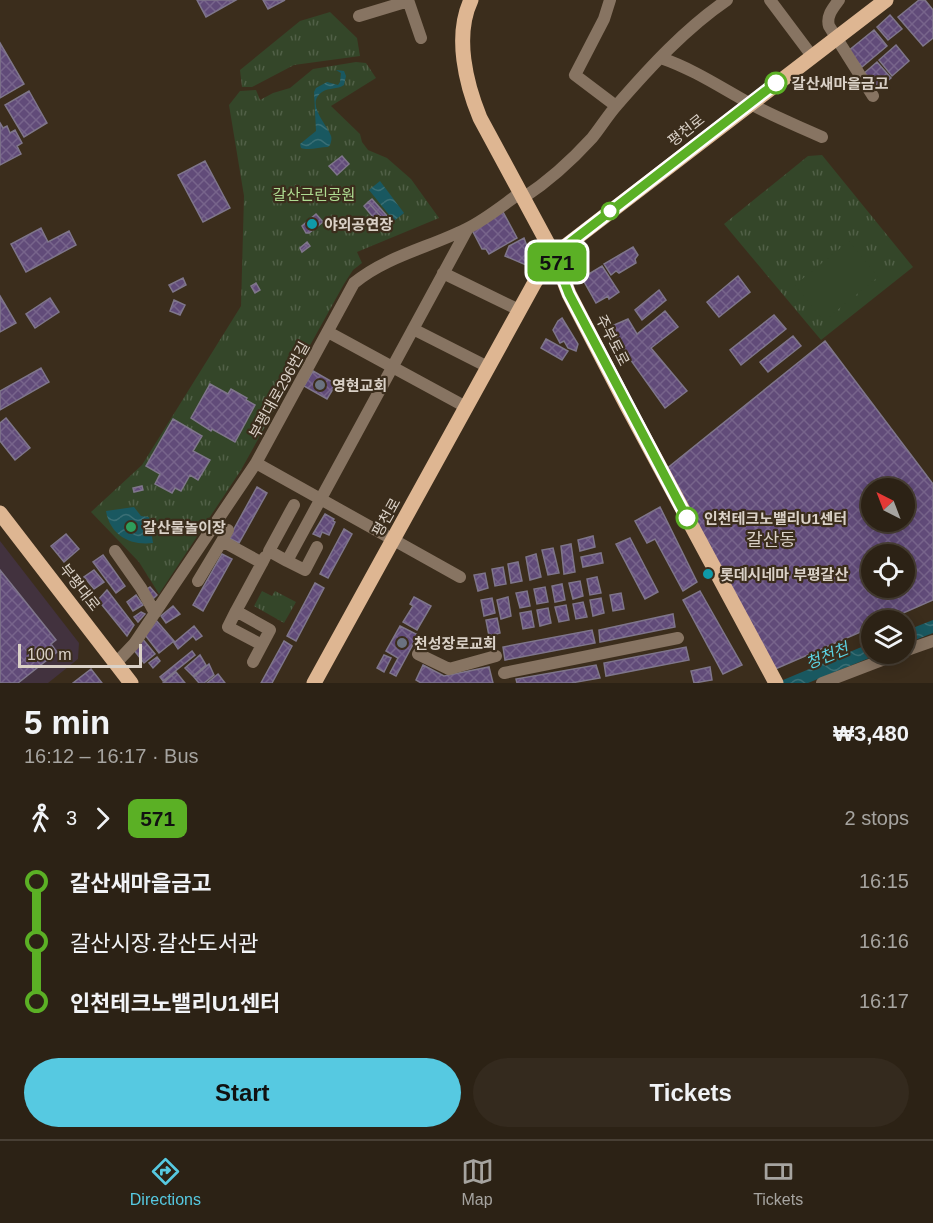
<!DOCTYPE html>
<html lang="en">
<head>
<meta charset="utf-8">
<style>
	:root { --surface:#2c2215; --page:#342a1e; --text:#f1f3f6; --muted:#a6a4a0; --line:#483f34; --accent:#56c9e1 }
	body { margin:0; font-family:Arial,"Noto Sans KR",sans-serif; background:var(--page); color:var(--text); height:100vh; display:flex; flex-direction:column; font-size:22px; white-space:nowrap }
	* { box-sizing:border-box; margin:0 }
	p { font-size:20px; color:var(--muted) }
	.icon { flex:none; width:33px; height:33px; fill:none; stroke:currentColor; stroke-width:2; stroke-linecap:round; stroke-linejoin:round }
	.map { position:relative; height:683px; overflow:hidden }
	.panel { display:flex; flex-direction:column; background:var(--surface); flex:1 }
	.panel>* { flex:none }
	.badge { padding:0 12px; border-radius:9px; font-size:21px; line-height:39px }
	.needle { width:39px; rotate:318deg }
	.tools { position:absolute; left:861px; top:478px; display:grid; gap:12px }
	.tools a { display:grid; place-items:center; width:54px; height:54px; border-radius:50%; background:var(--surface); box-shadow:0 3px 15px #0003,0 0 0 2px var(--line); font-size:30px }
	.scale { position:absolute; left:18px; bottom:15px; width:124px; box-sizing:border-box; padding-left:6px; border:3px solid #dad1c7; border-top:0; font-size:16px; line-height:21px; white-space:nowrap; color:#dad1c7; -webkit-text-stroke:4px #3b2d1c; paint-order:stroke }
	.map>.badge { position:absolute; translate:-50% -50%; box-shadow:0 0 0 3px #fff }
	.legs { display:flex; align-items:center; gap:9px; height:66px; padding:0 24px; font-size:20px }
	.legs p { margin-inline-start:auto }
	.headline { display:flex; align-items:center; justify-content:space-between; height:102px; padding:0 24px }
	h1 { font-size:33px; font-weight:800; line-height:45px }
	.button { display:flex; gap:12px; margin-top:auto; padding:12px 24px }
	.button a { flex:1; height:69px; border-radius:36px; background:var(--accent); color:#111; font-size:24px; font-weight:800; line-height:69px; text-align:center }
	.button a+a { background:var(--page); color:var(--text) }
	ul { padding:0 24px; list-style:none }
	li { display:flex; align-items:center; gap:21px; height:60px; font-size:22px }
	li i { display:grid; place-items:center; width:9px; height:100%; margin:0 8px; background:currentColor }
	li i::after { content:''; width:15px; height:15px; margin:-8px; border:4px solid; border-radius:50%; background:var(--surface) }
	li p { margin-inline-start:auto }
	li:first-child i { background:linear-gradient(#0000 50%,currentColor 0) }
	li:last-child i { background:linear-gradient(currentColor 50%,#0000 0) }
	.tab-bar { display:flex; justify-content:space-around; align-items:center; height:84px; border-top:2px solid var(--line); background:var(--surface); font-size:16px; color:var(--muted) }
	.tab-bar a { display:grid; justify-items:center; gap:3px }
	.tab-bar .active { color:var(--accent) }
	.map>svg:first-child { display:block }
	.commercial { fill:#42323e }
	.grass { fill:url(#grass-tufts) }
	.garden { fill:#344629 }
	.water { fill:url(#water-waves) }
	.building { fill:url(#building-cross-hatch); stroke:#7f768b; stroke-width:1.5; fill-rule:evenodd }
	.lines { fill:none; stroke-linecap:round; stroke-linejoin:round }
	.minor { stroke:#877462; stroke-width:12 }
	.major { stroke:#deb692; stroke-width:15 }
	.line-1-casing { stroke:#fff; stroke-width:14 }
	.line-1 { stroke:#5bb025; stroke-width:9 }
	.stop-1-dot { fill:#fff; stroke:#5bb025; stroke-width:3 }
	.culture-dot { fill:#0f9aa8; stroke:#3b2d1c; stroke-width:2 }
	.worship-dot { fill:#6b7280; stroke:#3b2d1c; stroke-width:2 }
	.leisure-dot { fill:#2e9e5b; stroke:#3b2d1c; stroke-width:2 }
	.labels { text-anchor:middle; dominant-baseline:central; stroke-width:4.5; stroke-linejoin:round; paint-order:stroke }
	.stop-label { font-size:15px; font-weight:bold; fill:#dad1c7; stroke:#3b2d1c; text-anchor:start }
	.street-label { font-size:15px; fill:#dad1c7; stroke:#3b2d1c }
	.park-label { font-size:15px; fill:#afdc92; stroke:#3b2d1c }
	.poi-label { font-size:15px; font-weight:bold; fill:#dad1c7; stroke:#3b2d1c; text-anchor:start }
	.water-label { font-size:16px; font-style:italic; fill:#5cd4e4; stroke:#3b2d1c }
	.quarter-label { font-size:18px; fill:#dad1c7; stroke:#3b2d1c }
</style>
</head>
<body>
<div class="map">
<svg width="933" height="683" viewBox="0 0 933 683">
	<defs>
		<pattern id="grass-tufts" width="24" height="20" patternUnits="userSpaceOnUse" patternTransform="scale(1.5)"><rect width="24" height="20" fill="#344629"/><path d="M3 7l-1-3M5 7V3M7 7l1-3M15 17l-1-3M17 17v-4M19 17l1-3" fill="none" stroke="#516047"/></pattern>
		<pattern id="water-waves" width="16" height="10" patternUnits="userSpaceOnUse" patternTransform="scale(1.5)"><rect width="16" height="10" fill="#195860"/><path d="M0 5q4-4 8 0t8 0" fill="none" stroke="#3a6f75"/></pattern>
		<pattern id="building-cross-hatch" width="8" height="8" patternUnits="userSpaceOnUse" patternTransform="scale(1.5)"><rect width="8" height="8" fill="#614b79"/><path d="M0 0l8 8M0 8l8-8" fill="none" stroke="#77648b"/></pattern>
	</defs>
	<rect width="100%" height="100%" fill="#3b2d1c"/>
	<path class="commercial" d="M0,541L79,643L78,659L48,683H0Z"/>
	<path class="grass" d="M330,12L357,38L360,56L294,65L252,87H242L240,70L300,21Z
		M356,62L366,63L376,78L331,106L360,134L362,142L368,150L387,158L411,179L439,218L357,252L362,263L353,270L344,284L241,470L159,594L139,562L91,512L142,465L241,306L244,196L229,105L240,91L256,90L260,100L273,93L290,88L313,69Z
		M822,155L913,267L821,340L724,224L808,156Z
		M262,591L272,596L275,591L296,602L284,623L254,606Z"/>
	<path class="garden" d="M849,241L878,277L824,321L795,285Z"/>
	<path class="water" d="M336,70L344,71L346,76L344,85C337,90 329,87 322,92C305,104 327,124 331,136C332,139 331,142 330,145L328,147C319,147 309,151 301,148L300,144L316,131L314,92L316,88L327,82L338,85L340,82L341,73Z
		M380,181L404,213L394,221L369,190Z
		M134,507L141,516L149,517L153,543C130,546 110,535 106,511Z
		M933,620V633L905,644V631Z
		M871,643L872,654H879L808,683H776Z"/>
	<path class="building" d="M197,0H236L206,17Z
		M263,0H285L268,9Z
		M919,0H925L933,10V38L923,46L898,17Z
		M890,15L902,29L888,40L877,27Z
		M874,30L887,46L862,67L848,51Z
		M0,43L24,84L0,98Z
		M896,45L909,61L892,76L879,60Z
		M877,62L891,78L875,91L862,75Z
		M29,91L47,123L24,137L5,105Z
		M0,123L3,128L7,126L10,133L15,130L22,143L17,146L21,154L0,165Z
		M342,156L349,164L337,175L329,166Z
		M205,161L230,208L203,222L178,175Z
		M372,199L387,216L383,219L368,202Z
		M368,202L382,218L377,222L364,206Z
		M502,210L517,238L489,254L486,249H482L471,228Z
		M316,214L323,222L309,233H306L302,226Z
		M41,228L48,242L69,231L76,245L26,272L11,244Z
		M524,238L528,249L526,265L505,256L509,246Z
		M307,242L310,246L302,252L300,248Z
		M633,247L638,255L635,259L636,263L619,273L616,271L611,275L604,264Z
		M602,266L619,292L609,299L608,296L596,303L582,278Z
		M738,276L750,292L719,317L707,302Z
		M183,278L186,285L173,292L169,285Z
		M256,283L260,290L255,293L251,286Z
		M659,290L666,300L642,320L635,310Z
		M0,296L16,323L0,332Z
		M50,298L59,312L35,328L26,314Z
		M174,300L185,305L180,315L170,311Z
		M665,311L678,327L651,348L687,391L665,408L620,345L612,326L628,319L637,334Z
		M774,315L786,329L741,365L730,350Z
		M562,318L578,344L576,351L568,348L564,341L560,343L553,330L558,321Z
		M793,336L801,346L768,372L760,362Z
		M546,339L568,351L562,360L541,348Z
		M825,341L933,484V600L885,621H872V627L773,670L665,470ZM872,489H904V522H872ZM872,555H904V588H872Z
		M41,368L49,382L0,410V391Z
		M313,371L336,384L327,399L304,386Z
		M210,384L228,394L231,389L247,398L246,400L255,405L235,442L212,429L211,431L191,418Z
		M6,418L30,448L15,460L0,441V423Z
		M173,419L202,436L193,451L210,460L198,480L190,475L181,491L175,488L172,493L155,484L160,474L146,466Z
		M142,486L143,490L134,492L133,488Z
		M257,487L267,493L239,543L229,538Z
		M660,507L697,582L683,591L655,539L647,543L635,521Z
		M325,514L334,519L333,521L335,522L329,535L322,532L320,537L313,534Z
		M344,529L352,534L328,578L320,574Z
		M66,534L79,549L64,562L51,546Z
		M593,536L595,547L580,551L578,540Z
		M630,538L658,592L645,599L616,544Z
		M571,544L575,572L564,574L561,546Z
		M553,548L559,573L548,575L542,550Z
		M601,553L603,563L583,567L581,557Z
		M222,554L232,559L203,611L193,605Z
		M536,554L541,577L530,580L526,557Z
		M103,555L125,586L116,593L93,562Z
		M518,562L522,581L511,583L508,564Z
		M503,567L506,584L495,586L492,569Z
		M0,570L56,640L51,644L57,652L18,683H0Z
		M94,570L104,582L94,589L84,577Z
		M485,573L488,588L478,591L474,575Z
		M597,577L601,593L590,595L587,579Z
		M580,581L583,596L573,599L569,583Z
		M315,583L324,588L296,641L287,636Z
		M562,584L565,600L555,602L552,586Z
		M150,587L157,595L152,600L144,591Z
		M545,587L548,602L537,604L534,589Z
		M107,590L134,625L127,636L98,600Z
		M527,591L530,606L520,608L516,593Z
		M700,591L742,665L723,674L683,600Z
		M621,593L624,609L613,611L610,595Z
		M136,595L143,605L133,611L127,602Z
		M414,597L431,606L417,630L403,622L413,606L410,604Z
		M508,597L511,616L501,619L497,600Z
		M492,598L495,613L484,616L481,600Z
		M601,598L604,613L593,616L590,600Z
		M583,602L587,617L576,619L573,604Z
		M566,605L569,620L559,622L555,607Z
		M173,606L180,614L166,623L161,616Z
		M548,608L551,623L540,626L537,610Z
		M531,611L534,627L523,629L520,613Z
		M141,612L145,614L138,622L134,617Z
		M673,614L675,627L600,642L599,630Z
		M497,618L500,633L489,636L486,620Z
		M155,619L174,641L159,653L145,635Z
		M194,626L202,636L196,640L193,636L178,649L174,643Z
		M400,626L418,635L396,676L390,673L398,658L386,651Z
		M592,630L595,643L505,660L503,647Z
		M141,637L155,654L144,663L133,649Z
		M284,641L292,646L272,683H261Z
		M686,647L689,660L606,676L604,663Z
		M192,651L195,655L163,681L160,677Z
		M200,655L206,665L193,676L185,668Z
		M384,655L391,658L384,672L377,668Z
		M157,657L160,661L153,668L149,663Z
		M209,664L214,675L204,683H199L194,677Z
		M423,665L444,676L489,667L493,683H421L416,680Z
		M596,665L600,678L571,683H517L516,679Z
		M710,667L712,680L694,683L691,671Z
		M91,669L102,683H73Z
		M176,672L185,683H163Z
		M218,674L225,683H207Z"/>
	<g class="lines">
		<path class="minor" d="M408,0L421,38
			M610,0L604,19L575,75L616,106
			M770,0L812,56
			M839,0C833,8 826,16 829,26L873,96
			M359,16L402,3H409
			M661,58C693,69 720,87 749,103C772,116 798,126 822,137
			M523,198C549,181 571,161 592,138C601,127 608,115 617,105C650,67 686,28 727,0
			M443,273L519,310
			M413,329L488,367
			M328,332L466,407
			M256,463L460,577
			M294,505L269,551L287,561L468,228
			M228,530L222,541L262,563L265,557
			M115,551L141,588L155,613
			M287,561L305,570L317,547
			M198,581L222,541
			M236,611L228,627L262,645
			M904,651L933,641
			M418,654L449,669L496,656
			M253,662L270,630L236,611L262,563
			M116,663L134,644L256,463L354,283C387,256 428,248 466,229C485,220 503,205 520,193
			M504,673L678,638
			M822,683L898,654"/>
		<path class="major" d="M471,0C454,36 466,84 480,118L554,255L569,294L626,404L776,683
			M0,513L131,683
			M314,683L535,282L554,255L886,0"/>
	</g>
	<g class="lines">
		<g class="line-1-casing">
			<path id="line-1" d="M687,518L569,294L554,255L776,83"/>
		</g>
		<use href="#line-1" class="line-1"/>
	</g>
	<g class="stop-1-dot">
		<circle cx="776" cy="83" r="10"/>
		<circle cx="610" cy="211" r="8"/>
		<circle cx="687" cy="518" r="10"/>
	</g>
	<g class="culture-dot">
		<circle cx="312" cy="224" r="6"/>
		<circle cx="708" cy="574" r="6"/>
	</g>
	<g class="worship-dot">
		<circle cx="320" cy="385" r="6"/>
		<circle cx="402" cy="643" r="6"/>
	</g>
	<circle class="leisure-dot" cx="131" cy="527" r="6"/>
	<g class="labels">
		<g class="stop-label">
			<text x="792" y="83">갈산새마을금고</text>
			<text x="704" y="518">인천테크노밸리U1센터</text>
		</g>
		<g class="street-label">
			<text transform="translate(686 130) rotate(-38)">평천로</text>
			<text transform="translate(613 340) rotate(63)">주부토로</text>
			<text transform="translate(279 390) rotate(-61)">부평대로296번길</text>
			<text transform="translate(386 517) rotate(-61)">평천로</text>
			<text transform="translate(80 587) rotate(52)">부평대로</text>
		</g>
		<g class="park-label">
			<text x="314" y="194">갈산근린공원</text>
		</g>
		<g class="poi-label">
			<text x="324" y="224">야외공연장</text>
			<text x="332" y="385">영현교회</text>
			<text x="143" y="527">갈산물놀이장</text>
			<text x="720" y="574">롯데시네마 부평갈산</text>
			<text x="414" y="643">천성장로교회</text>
		</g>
		<g class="water-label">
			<text transform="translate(827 656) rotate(-22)">청천천</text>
		</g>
		<g class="quarter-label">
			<text x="771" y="540">갈산동</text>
		</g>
	</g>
</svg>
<div class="tools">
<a><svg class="needle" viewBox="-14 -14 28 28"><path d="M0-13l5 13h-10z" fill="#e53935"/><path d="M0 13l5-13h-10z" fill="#a6a4a0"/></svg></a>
<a><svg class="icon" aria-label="locate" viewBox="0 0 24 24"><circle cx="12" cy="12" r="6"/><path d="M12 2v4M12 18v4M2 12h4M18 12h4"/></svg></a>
<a><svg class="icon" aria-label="layers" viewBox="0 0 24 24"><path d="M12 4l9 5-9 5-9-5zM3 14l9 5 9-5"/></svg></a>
</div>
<div class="scale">100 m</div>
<b class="badge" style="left:557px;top:262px;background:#5bb025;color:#111">571</b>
</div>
<section class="panel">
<div class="headline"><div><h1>5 min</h1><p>16:12 – 16:17 · Bus</p></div><b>₩3,480</b></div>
<div class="legs"><svg class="icon" aria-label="walk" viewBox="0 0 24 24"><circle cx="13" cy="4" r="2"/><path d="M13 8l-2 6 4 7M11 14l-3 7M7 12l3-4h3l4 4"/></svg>3<svg class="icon" aria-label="forward" viewBox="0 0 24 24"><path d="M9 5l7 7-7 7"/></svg><b class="badge" style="background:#5bb025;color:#111">571</b><p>2 stops</p></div>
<ul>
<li><i style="color:#5bb025"></i><b>갈산새마을금고</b><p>16:15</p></li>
<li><i style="color:#5bb025"></i><span>갈산시장.갈산도서관</span><p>16:16</p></li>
<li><i style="color:#5bb025"></i><b>인천테크노밸리U1센터</b><p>16:17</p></li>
</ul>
<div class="button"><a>Start</a><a>Tickets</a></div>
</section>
<nav class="tab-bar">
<a class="active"><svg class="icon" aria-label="directions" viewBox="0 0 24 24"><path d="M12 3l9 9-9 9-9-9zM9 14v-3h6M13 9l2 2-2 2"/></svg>Directions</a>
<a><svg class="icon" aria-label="map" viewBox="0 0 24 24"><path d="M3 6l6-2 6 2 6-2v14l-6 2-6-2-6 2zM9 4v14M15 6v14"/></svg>Map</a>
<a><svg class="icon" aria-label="tickets" viewBox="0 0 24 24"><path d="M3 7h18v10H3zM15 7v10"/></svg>Tickets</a>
</nav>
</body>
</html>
